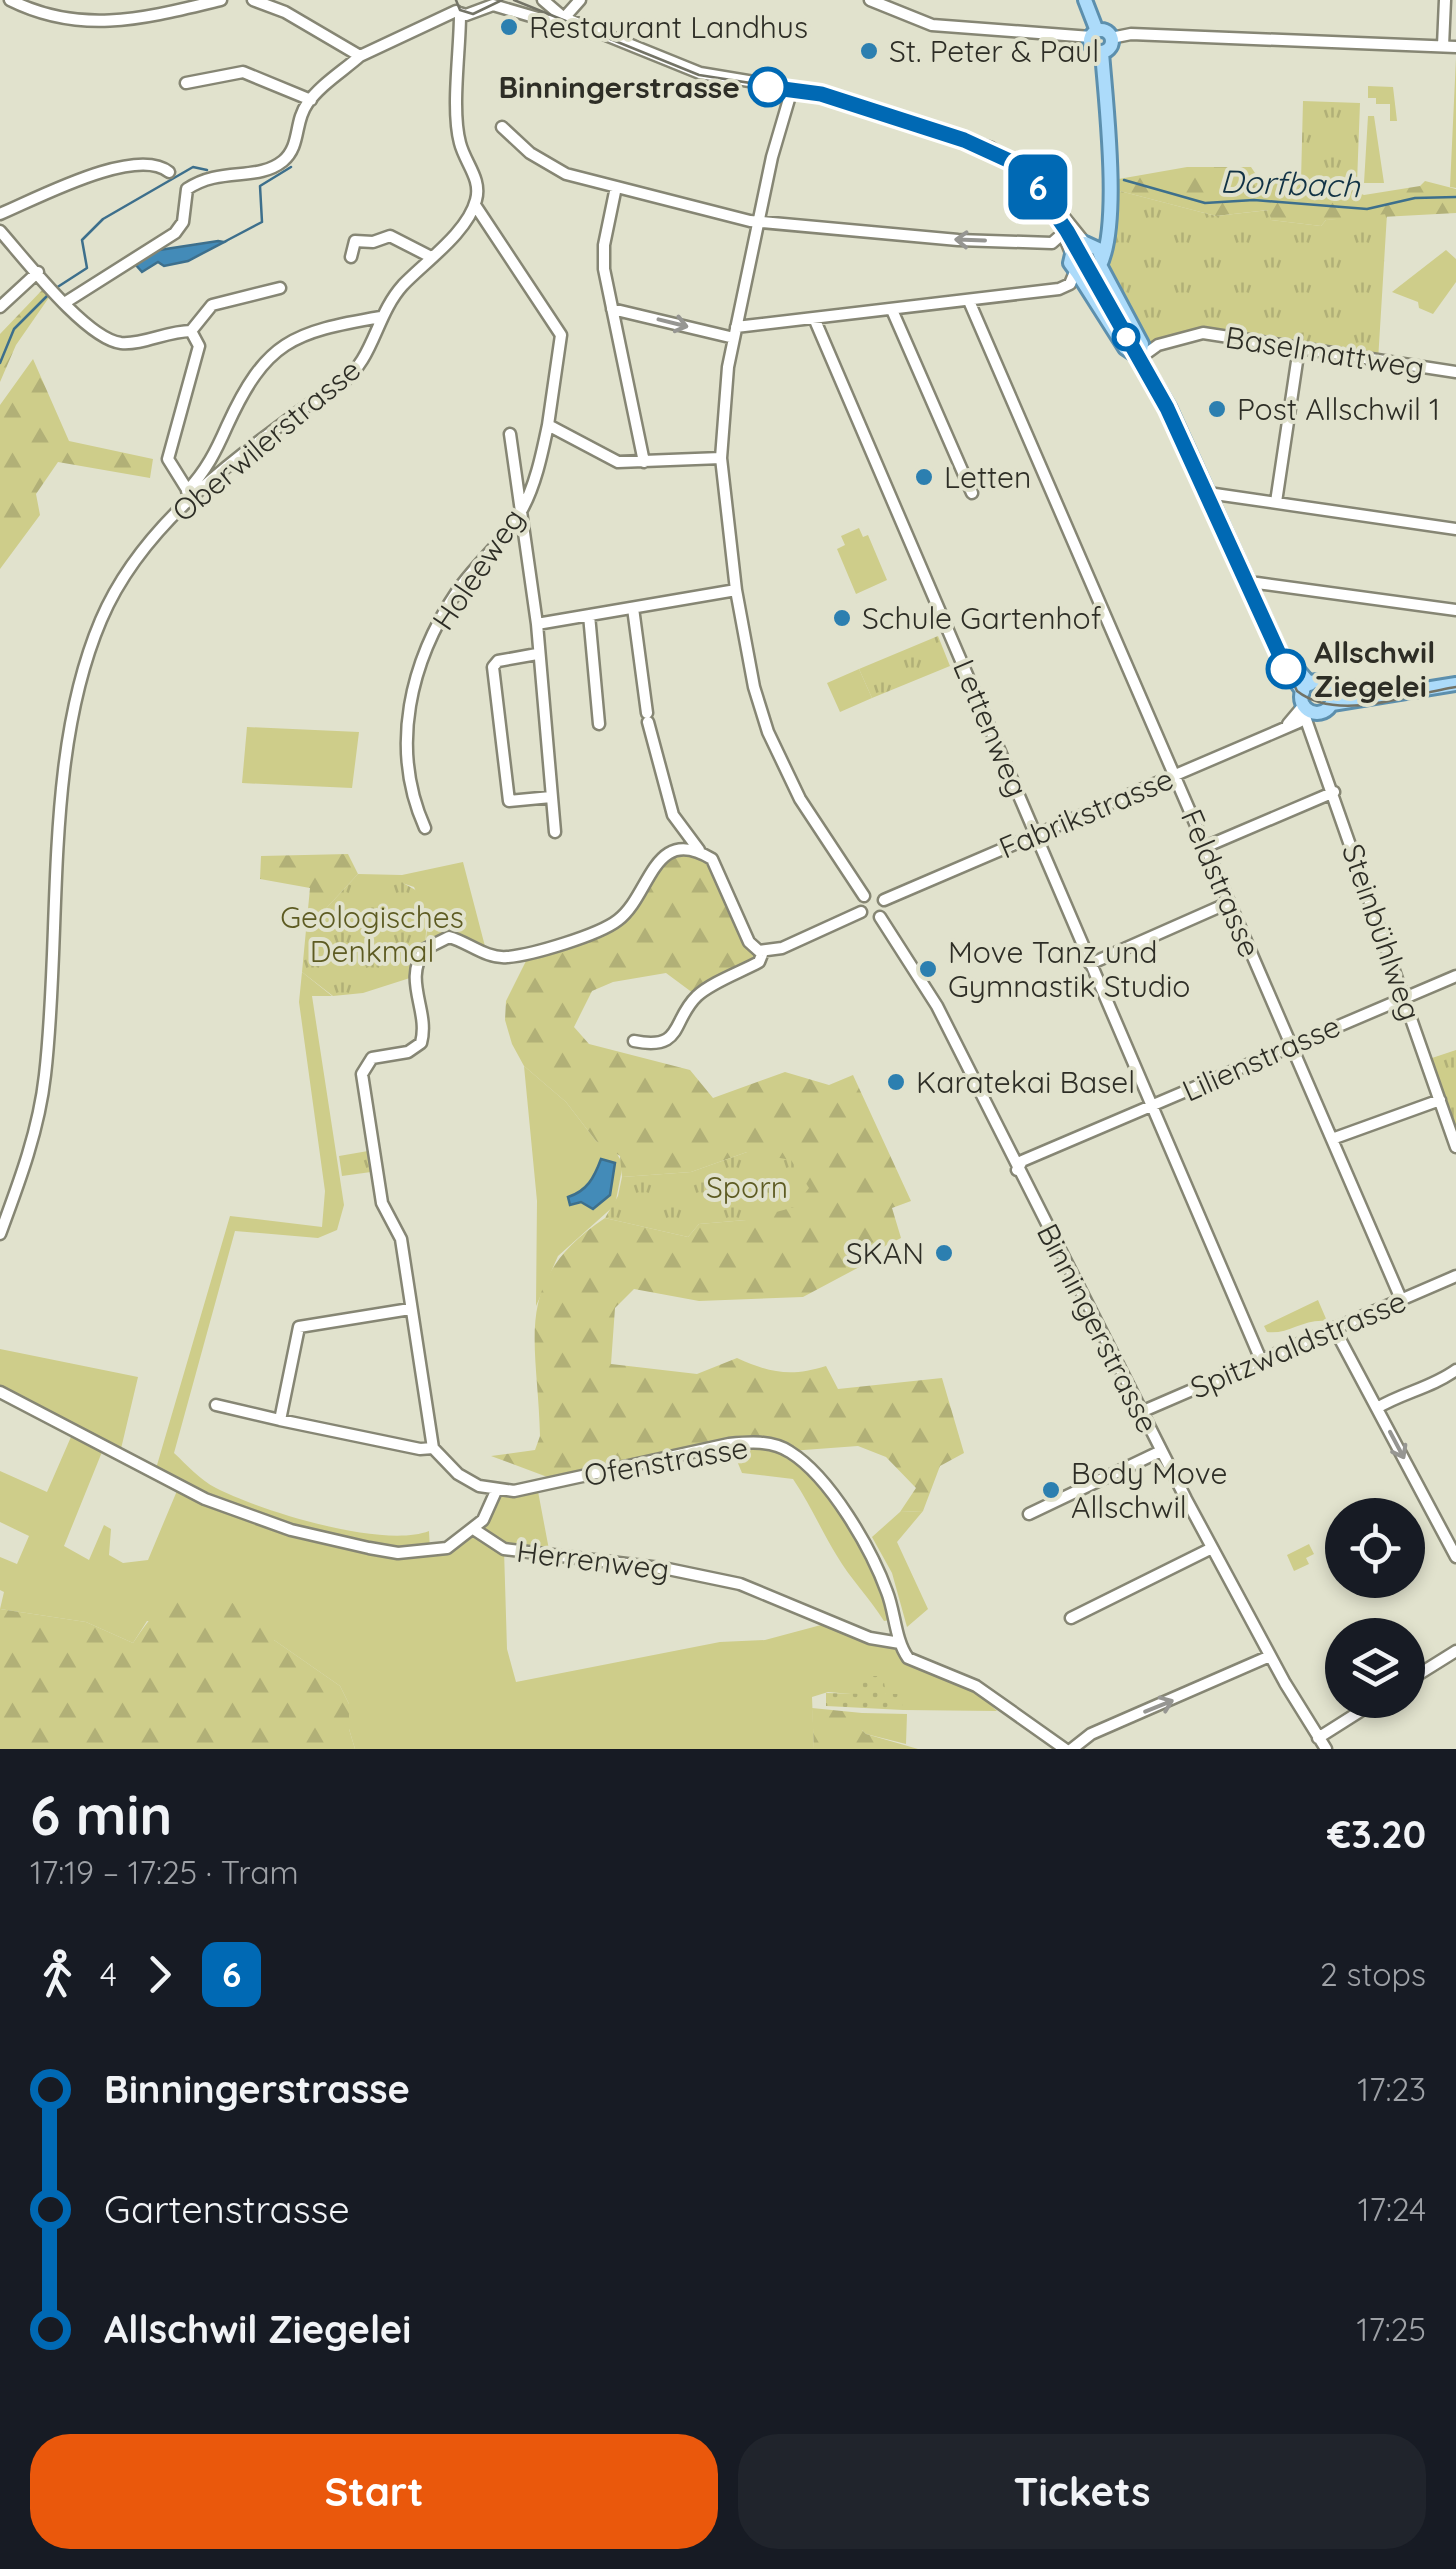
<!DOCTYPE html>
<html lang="en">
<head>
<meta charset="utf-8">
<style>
	:root { --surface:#171b24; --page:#20242c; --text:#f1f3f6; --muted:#9ea1a6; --accent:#ea580c }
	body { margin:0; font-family:Quicksand,sans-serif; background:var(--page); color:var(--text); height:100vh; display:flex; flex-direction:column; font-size:38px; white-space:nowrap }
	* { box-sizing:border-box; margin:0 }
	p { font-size:32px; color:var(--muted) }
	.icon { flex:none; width:55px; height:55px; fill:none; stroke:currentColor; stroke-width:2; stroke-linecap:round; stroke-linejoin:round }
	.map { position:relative; height:1749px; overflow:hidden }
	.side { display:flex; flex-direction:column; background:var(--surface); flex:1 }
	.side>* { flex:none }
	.badge { padding:0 20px; border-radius:15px; font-size:35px; line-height:65px }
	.fabs { position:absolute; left:1325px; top:1498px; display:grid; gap:20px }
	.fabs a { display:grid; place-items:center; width:100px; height:100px; border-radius:50%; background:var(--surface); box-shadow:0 5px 15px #0003; font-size:50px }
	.map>.badge { position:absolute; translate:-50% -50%; box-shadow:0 0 0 5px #fff }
	.legs { display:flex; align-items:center; gap:15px; height:110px; padding:0 30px; font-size:32px }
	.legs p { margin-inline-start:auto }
	.overview { display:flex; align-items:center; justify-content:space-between; height:170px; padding:0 30px }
	h1 { font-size:55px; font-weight:800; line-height:75px }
	.cta { display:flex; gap:20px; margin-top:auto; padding:20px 30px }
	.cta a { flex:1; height:115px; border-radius:40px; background:var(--accent); color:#fff; font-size:40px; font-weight:800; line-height:115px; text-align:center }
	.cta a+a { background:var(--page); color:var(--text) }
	ul { padding:0 30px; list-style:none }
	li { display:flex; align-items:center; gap:35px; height:120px; font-size:38px }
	li i { display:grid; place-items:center; width:15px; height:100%; margin:0 12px; background:currentColor }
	li i::after { content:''; width:25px; height:25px; margin:-12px; border:8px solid; border-radius:50%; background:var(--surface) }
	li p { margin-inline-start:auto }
	li:first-child i { background:linear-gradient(#0000 50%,currentColor 0) }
	li:last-child i { background:linear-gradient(currentColor 50%,#0000 0) }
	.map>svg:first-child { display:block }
	.grass { fill:#cecd8a }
	.forest { fill:url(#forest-firs) }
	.park { fill:url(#park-tufts) }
	.garden { fill:url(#garden-dots) }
	.water { fill:#438bb8; stroke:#3d6f8c; stroke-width:2.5 }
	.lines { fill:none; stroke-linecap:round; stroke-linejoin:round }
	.stream { stroke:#3d6f8c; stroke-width:2.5 }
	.minor-casing { stroke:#868674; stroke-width:15 }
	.major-casing { stroke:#5c8fad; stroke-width:18 }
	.minor { stroke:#fff; stroke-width:10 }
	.major { stroke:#acdbfa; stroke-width:12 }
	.tram { stroke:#737366; stroke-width:2.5 }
	.oneway { stroke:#969692 }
	.line-1-casing { stroke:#fff; stroke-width:22 }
	.line-1 { stroke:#0069b4; stroke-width:15 }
	.poi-dot { fill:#2c7fb0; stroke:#e1e2cd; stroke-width:4 }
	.stop-1-dot { fill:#fff; stroke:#0069b4; stroke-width:5 }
	.labels { text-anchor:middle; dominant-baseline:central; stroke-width:8; stroke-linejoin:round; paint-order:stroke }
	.poi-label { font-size:30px; fill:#2e2e26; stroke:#e1e2cd; text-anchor:start }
	.stop-label { font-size:30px; font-weight:bold; fill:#2e2e26; stroke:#e1e2cd; text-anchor:end }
	.street-label { font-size:30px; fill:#2e2e26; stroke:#e1e2cd }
	.park-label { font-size:30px; fill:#5d5b22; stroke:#e1e2cd }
	.water-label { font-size:32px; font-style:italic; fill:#113245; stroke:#e1e2cd }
</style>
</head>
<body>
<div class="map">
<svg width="1456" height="1749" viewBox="0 0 1456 1749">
	<defs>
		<pattern id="forest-firs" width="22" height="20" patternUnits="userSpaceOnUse" patternTransform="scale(2.5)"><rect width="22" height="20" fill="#cecd8a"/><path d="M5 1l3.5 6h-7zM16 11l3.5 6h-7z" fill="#b1b077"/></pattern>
		<pattern id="park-tufts" width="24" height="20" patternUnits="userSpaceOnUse" patternTransform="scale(2.5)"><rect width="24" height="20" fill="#cecd8a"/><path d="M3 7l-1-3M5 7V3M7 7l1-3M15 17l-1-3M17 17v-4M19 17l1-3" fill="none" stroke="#b1b077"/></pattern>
		<pattern id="garden-dots" width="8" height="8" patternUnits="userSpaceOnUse" patternTransform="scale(2.5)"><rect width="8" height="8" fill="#cecd8a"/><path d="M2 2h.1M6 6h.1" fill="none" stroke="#b1b077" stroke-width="1.8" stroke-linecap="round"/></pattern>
	</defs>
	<rect width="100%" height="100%" fill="#e1e2cd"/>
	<path class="grass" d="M1456,58V188L1450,187Z
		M1368,86L1393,87L1397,121H1390V104H1376V98H1368Z
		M1368,116H1374L1384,183H1364Z
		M1446,250L1456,259V282L1433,314L1419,308L1418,302L1392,292Z
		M859,528L863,537L868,535L887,580L856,594L837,549L845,545L841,536Z
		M859,669L872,698L840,712L827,683Z
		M247,727L359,732L352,788L242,783Z
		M463,862L487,954L449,937L425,949L428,919L414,887L402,883V875Z
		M302,972L332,996H312L344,1205L337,1230L318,1238L235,1231L174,1453C187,1465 200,1480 216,1488C261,1511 383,1549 429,1531L430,1551L475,1530L496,1491L537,1486L550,1555L504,1550L507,1649L516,1682L720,1642L765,1640L821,1625L827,1619L881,1641L882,1648V1642L896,1647L902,1657L974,1689L997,1711L903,1710L902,1695L886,1694L863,1676V1695L828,1692L812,1697L814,1749H355L349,1729V1704L340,1686L274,1640L147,1621L133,1643L86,1622L0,1609L4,1592L0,1590V1557L17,1564L29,1536L0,1522V1471L47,1492L74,1430L0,1391V1349L138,1377L120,1453L104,1447L64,1546L89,1560L104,1525L111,1529L109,1555L123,1563L148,1560L179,1486L155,1472L230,1216L322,1227L325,1191L299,1002Z
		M524,1066L566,1102L596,1141L614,1149L623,1164L615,1205L558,1256L536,1306L537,1201Z
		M753,1441L790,1451L848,1517L896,1619L884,1621C869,1597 849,1577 837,1556C821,1530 810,1504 793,1479L742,1473L730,1444Z
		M923,1511L897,1542L928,1609L907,1627L892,1573L872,1537L900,1512Z
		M862,1713L907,1714L906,1744L866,1734L862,1730Z"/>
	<path class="forest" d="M1187,167H1251L1259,179L1299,183L1310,197L1352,190L1364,195L1420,186L1425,181L1456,189V213L1326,220L1321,226L1271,220L1268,210L1216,216L1116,190L1113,180Z
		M44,288L50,296L16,345L0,382V334Z
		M33,359L69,441L153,459L150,478L58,462L36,494L40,515L0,569V405Z
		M679,850L712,859L749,941L763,952L759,962L697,996L666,973L613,982L592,991L574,1027L589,1044L690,1070L713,1098L785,1072L829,1085L853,1075L911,1201L892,1208L901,1238L877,1250L880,1256L803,1297L699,1301L634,1289L615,1308L611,1364L697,1374L737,1358C770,1373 791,1377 826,1366L838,1389L942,1378L964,1453L940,1466L923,1511L900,1512L916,1488L886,1457L858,1446L790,1451L752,1441L551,1483L550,1478L491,1456L535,1450L540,1436C538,1339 510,1282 605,1218L688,1237L699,1224L746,1220L747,1152L691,1172L622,1177L620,1156L596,1141L566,1102L524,1066L512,1044L505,1020L506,1001L532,949L610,925L647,878Z
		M348,854L358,874L306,930L310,888L260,879L261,856Z
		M202,1598L231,1602L268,1627L274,1640L340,1686L349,1704V1729L355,1749H0V1609L86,1622L133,1643C154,1612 163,1599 202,1598Z
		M812,1708L862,1713V1730L866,1734L918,1749H814Z"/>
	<path class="park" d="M1303,101L1360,103L1357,183L1301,181Z
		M1116,190L1216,216L1269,210L1271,220L1321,226L1326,220L1387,214L1378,361L1203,333L1158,345L1140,340L1101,267Z
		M938,636L950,666L872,698L859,669Z
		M358,874L402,875L403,883L428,897L425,949L413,977L363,993L333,996L302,972L306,930Z
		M1456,1050V1127L1450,1130L1426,1060Z
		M368,1151L371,1172L342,1176L339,1156Z
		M747,1152L791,1160L809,1188L795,1207L746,1220L699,1224L688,1237L605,1218L618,1196L622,1177L691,1172Z
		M1318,1300L1327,1321C1304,1318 1288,1335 1267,1332L1264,1326Z
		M1309,1544L1314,1554L1306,1558L1309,1564L1294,1571L1287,1555Z"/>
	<path class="garden" d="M862,1676H883L886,1694H903V1710L826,1706V1693L863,1694Z"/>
	<path class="water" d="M218,241L224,242L188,261L164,266L158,262L142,272L135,264L153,251Z
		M601,1159L615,1163L610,1195L593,1209L581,1202L570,1205L568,1197C587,1191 594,1178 601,1159Z"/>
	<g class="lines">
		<path class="stream" d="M1124,180L1205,203L1254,200L1367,209L1415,198L1456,197
			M224,242L262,222L260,186L291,167
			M56,288L87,268L82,240L103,219L193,167L207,170
			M0,363L14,329L50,293"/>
		<g class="minor-casing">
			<path id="minor" d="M10,0C82,36 146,18 221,0
				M253,0L285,12L360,56L456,11
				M543,0L564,18L700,73L822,93L991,148L1035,181L1085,243
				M870,0L932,25L1091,37
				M456,12L466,15L493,5L548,21L564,18
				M564,18L580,0
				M1111,38L1131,34L1456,47
				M1443,46L1445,0
				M186,83L243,72L311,100
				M792,89L772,157L728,367L721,458L736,590L754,687L768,732L800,799L864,896
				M502,127L530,153L566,174L750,221L958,240L1052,243L1061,235
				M616,187L604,245V269L644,462
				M1050,202L1071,253
				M475,205L561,335L548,425L618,462L721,458
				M0,214C36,199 136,145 169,172
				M0,231C24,258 86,339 121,343C143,345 167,331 191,331L199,346L168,459L193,499
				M351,257L355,241L373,242L390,236L431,257
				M969,301L1401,1299
				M66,302L175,233L183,222L187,189C221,166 257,182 283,161C301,146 294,122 307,104C320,85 343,71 360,56
				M0,307L38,272
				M612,309L734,338
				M892,310L972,493
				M814,318L1261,1360
				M736,327L1059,289L1070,284L1075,272
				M191,331L212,305L280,288
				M1140,358L1158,345L1203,333L1456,372
				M510,434L537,624L555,832
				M187,491C206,471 216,451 227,426C266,341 292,332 381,317
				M1208,493L1456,529
				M1276,502L1299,348
				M1253,589L1251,584L1257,583L1456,610
				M633,608L647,713
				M589,615L599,724
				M537,624L736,590
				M537,654L498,661L493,667L509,801L551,797
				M1305,717L1456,1147
				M648,722L673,815L699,850
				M1288,724L1304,705
				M425,828C389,748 410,661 458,590C477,563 504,541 520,513C535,488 542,454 548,425
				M1205,847L1334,792
				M884,900L1299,722L1310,711
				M861,912L782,948L759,951L749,942L712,859C653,823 651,895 618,920C599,935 532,955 507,957C486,959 468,942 449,937L425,949C402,981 430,1010 421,1043L408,1052L372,1058L362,1074L382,1203L401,1239L433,1448L458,1474L479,1486L514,1491L729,1444C749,1442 772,1440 790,1452C830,1477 871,1548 887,1592C895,1612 895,1640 908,1658L976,1686L1065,1749
				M880,917L937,1006L1186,1499L1285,1683L1326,1749
				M1090,964L1228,903
				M634,1041C684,1051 671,1021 697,996C712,982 741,972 759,962L763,952
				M1332,1139L1440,1100
				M1017,1170L1022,1161L1456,976
				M0,1234C19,1183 39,1130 45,1075C62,930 43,756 101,620C141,526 228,464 308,405C318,398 330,393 340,385C375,358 375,316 403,285C425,262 468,232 476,200C482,179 465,163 460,143C451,110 460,51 460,15
				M410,1309L299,1327L280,1420L420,1449L433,1448
				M1334,1328L1456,1557
				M0,1392L205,1499L291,1530L369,1548L398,1553L447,1548L483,1520L496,1491
				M216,1405L280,1420
				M1377,1408C1404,1392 1431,1388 1456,1370
				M1141,1412L1456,1276
				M1029,1514L1161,1451
				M475,1530L504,1549L668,1569L740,1584L870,1638L900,1643
				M1071,1618L1212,1548
				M1408,1681L1456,1651
				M1318,1738L1378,1700
				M1072,1749L1091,1734L1270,1656"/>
		</g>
		<g class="major-casing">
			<path id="major" d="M1085,0L1097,31
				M1090 41a11 11 0 1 1 22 0a11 11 0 1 1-22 0Z
				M1102,52C1105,97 1124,245 1094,274H1078L1070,263L1073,250L1085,243L1098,249L1102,259
				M1101,267L1142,344L1140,358
				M1078,274L1125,348L1140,358L1169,407L1289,672L1303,692
				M1292,663L1310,684
				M1301 697a16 16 0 1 1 32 0a16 16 0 1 1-32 0Z
				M1332,704L1456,684"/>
		</g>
		<use href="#minor" class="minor"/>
		<use href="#major" class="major"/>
		<path class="tram" d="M456,0L460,10L473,14L502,0
			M514,0L699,75L821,94L868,107L990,150L1024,172L1053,208L1167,408L1297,691C1338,723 1409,694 1456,687"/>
	</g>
	<defs><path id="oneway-shaft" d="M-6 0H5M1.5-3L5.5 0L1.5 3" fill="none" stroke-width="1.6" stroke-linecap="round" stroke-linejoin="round" transform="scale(2.5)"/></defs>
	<g class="oneway">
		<use href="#oneway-shaft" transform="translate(970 240) rotate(-178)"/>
		<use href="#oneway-shaft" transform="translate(673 323) rotate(14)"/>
		<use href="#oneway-shaft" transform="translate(1397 1445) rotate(62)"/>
		<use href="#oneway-shaft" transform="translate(1159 1706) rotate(-22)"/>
	</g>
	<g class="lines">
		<g class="line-1-casing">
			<path id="line-1" d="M768,87L821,94L964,140L1012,162L1033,182L1067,231L1167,408L1286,669"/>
		</g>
		<use href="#line-1" class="line-1"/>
	</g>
	<g class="poi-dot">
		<circle cx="509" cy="27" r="10"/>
		<circle cx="869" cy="51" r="10"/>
		<circle cx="1217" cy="409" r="10"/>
		<circle cx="924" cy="477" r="10"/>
		<circle cx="842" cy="618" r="10"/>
		<circle cx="928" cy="969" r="10"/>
		<circle cx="896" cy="1082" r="10"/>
		<circle cx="944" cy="1253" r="10"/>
		<circle cx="1051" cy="1490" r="10"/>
	</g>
	<g class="stop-1-dot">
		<circle cx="768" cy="87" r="18"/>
		<circle cx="1126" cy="337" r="12"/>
		<circle cx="1286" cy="669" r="18"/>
	</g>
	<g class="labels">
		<g class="poi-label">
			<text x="529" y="27">Restaurant Landhus</text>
			<text x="889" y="51">St. Peter &amp; Paul</text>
			<text x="1237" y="409">Post Allschwil 1</text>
			<text x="944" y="477">Letten</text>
			<text x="862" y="618">Schule Gartenhof</text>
			<text x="948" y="952">Move Tanz und<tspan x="948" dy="34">Gymnastik Studio</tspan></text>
			<text x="916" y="1082">Karatekai Basel</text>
			<text x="924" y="1253" text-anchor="end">SKAN</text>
			<text x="1071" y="1473">Body Move<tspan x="1071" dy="34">Allschwil</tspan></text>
		</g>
		<g class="stop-label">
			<text x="740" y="87">Binningerstrasse</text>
			<text x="1314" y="652" text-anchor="start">Allschwil<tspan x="1314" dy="34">Ziegelei</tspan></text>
		</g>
		<g class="street-label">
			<text transform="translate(1325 352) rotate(9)">Baselmattweg</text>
			<text transform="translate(266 440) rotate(-40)">Oberwilerstrasse</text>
			<text transform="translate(478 569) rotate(-56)">Holeeweg</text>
			<text transform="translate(991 728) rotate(67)">Lettenweg</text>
			<text transform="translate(1086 813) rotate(-23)">Fabrikstrasse</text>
			<text transform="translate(1221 883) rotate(67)">Feldstrasse</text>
			<text transform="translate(1382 932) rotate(71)">Steinbühlweg</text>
			<text transform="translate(1261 1058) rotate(-24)">Lilienstrasse</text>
			<text transform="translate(1098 1328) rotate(63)">Binningerstrasse</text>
			<text transform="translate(1298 1344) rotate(-23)">Spitzwaldstrasse</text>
			<text transform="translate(666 1461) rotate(-10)">Ofenstrasse</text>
			<text transform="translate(593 1560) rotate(7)">Herrenweg</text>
		</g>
		<g class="park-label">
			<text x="372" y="917">Geologisches<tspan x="372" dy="34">Denkmal</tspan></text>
			<text x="747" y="1187">Sporn</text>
		</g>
		<g class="water-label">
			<text transform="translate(1290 183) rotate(2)">Dorfbach</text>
		</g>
	</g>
</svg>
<div class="fabs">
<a><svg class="icon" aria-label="locate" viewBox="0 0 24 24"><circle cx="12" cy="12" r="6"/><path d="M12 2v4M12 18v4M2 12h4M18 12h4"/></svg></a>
<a><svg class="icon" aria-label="layers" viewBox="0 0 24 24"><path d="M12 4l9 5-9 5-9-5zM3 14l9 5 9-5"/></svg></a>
</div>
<b class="badge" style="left:1038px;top:187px;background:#0069b4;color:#fff">6</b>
</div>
<section class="side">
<div class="overview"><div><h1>6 min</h1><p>17:19 – 17:25 · Tram</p></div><b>€3.20</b></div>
<div class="legs"><svg class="icon" aria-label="walk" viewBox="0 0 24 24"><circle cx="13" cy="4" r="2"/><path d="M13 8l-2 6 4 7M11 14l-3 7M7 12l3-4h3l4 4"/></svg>4<svg class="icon" aria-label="forward" viewBox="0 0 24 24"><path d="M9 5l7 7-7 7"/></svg><b class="badge" style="background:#0069b4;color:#fff">6</b><p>2 stops</p></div>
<ul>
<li><i style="color:#0069b4"></i><b>Binningerstrasse</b><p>17:23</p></li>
<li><i style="color:#0069b4"></i><span>Gartenstrasse</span><p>17:24</p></li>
<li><i style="color:#0069b4"></i><b>Allschwil Ziegelei</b><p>17:25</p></li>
</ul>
<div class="cta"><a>Start</a><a>Tickets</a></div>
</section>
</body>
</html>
